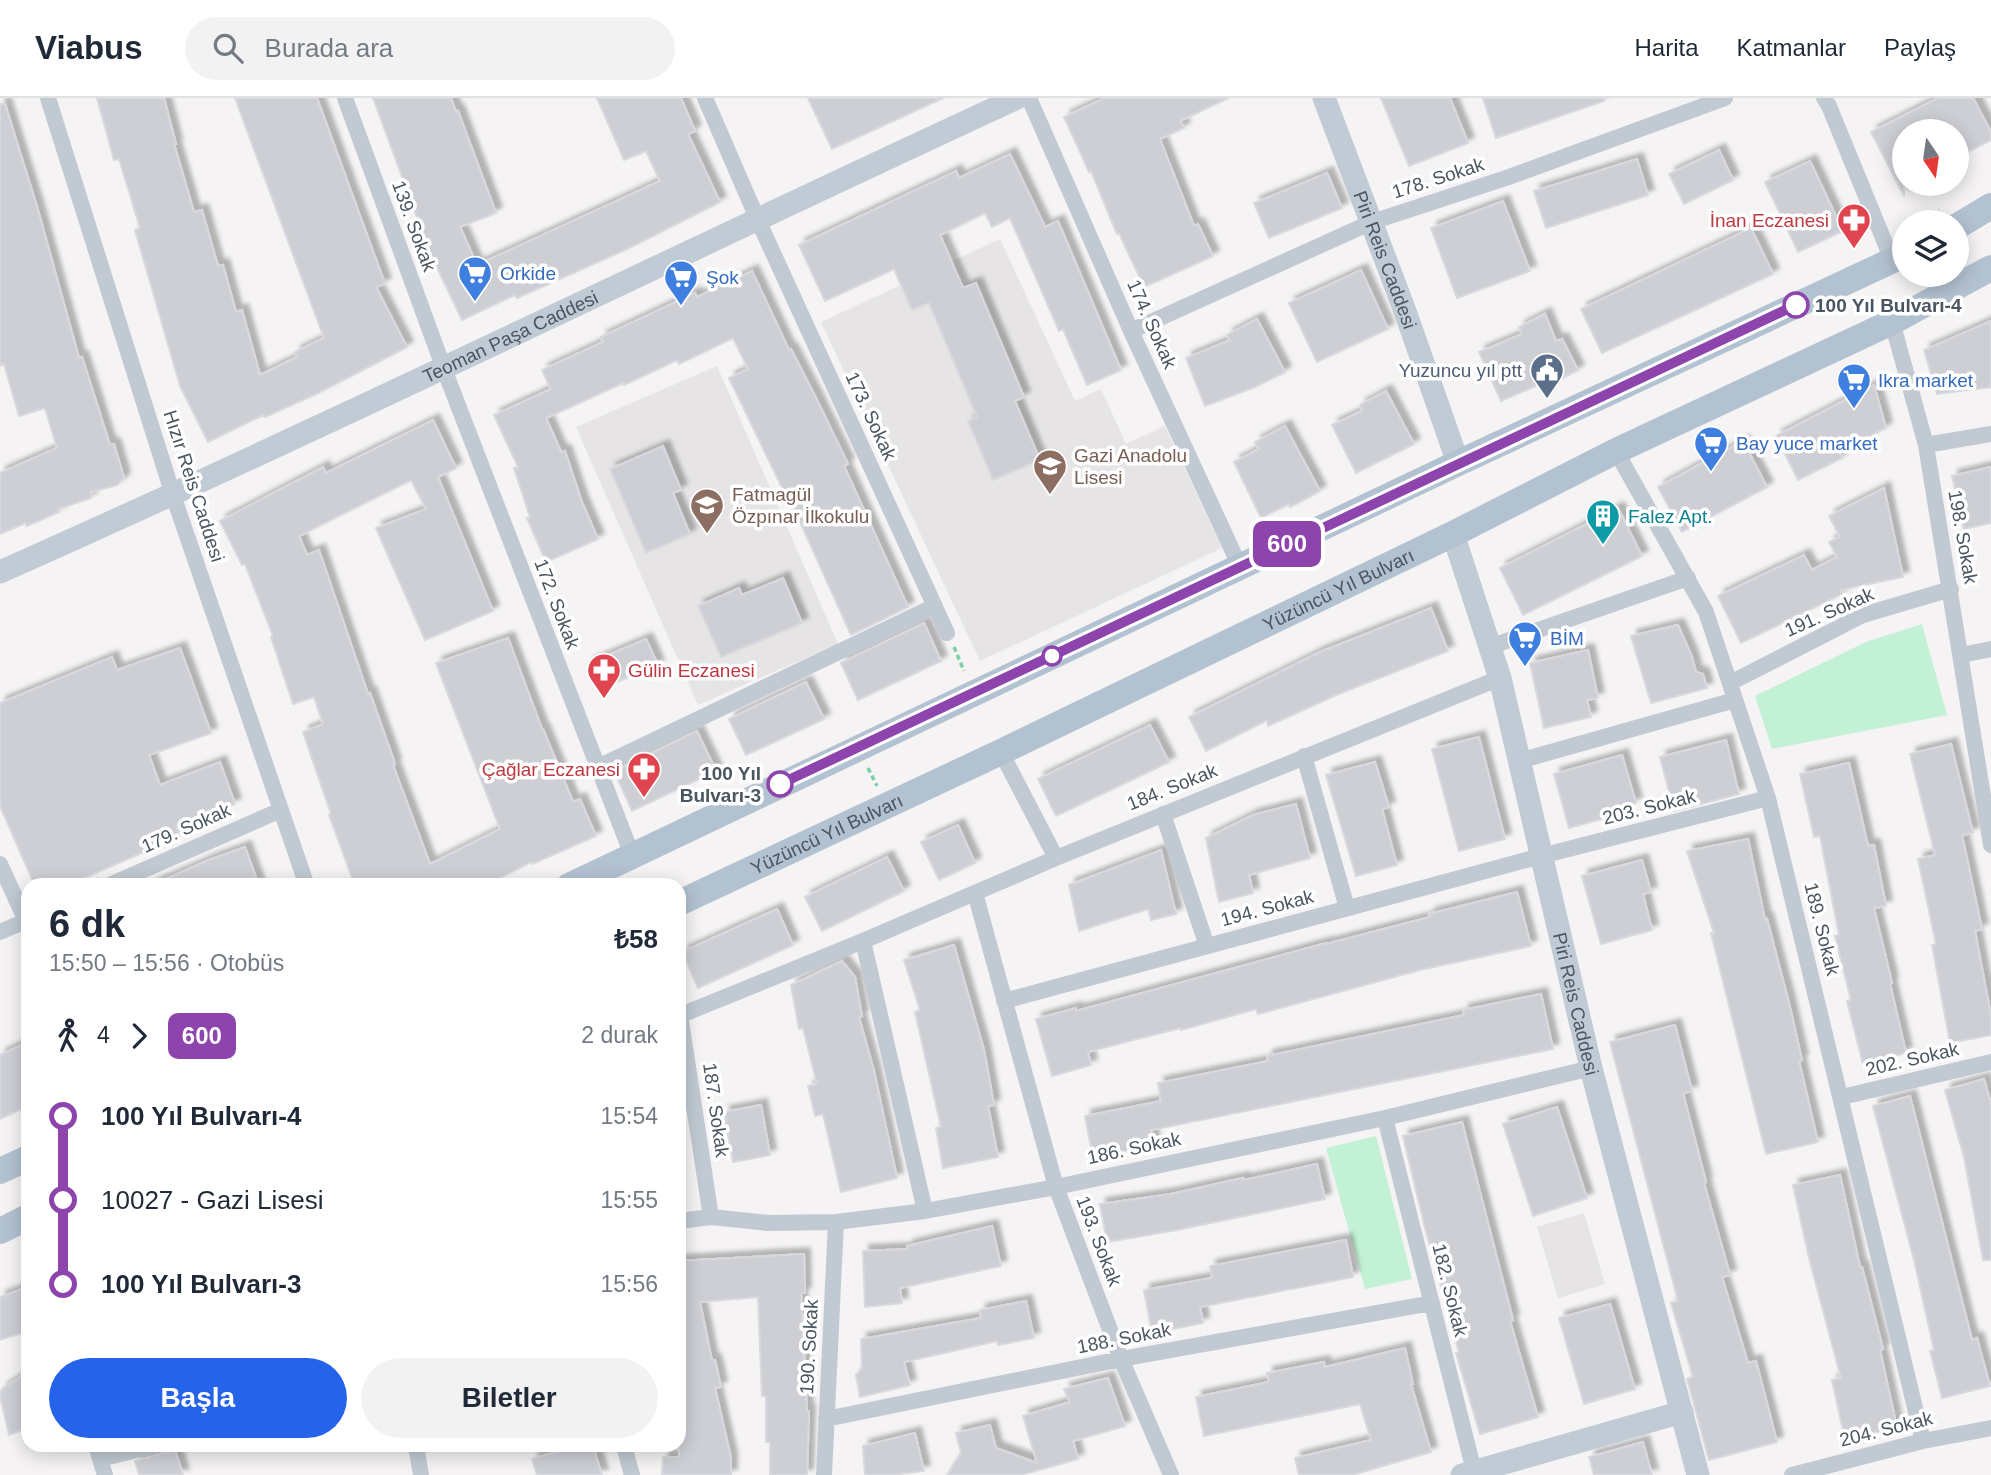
<!DOCTYPE html>
<html lang="tr">
<head>
<meta charset="utf-8">
<style>
	:root { --surface:#fff; --page:#f2f2f3; --text:#1f2937; --muted:#747a83; --line:#e0e1e3; --accent:#2563eb }
	body { margin:0; font-family:Helvetica,sans-serif; background:var(--page); color:var(--text); height:100vh; display:flex; flex-direction:column; font-size:26px; white-space:nowrap }
	* { box-sizing:border-box; margin:0 }
	p { font-size:23px; color:var(--muted) }
	.icon { flex:none; width:38px; height:38px; fill:none; stroke:currentColor; stroke-width:2; stroke-linecap:round; stroke-linejoin:round }
	.map { position:relative; flex:1; overflow:hidden }
	.side { position:absolute; left:21px; top:780px; width:665px; height:574px; display:flex; flex-direction:column; background:var(--surface); border-radius:21px; box-shadow:0 4px 18px #0003 }
	.side>* { flex:none }
	.badge { padding:0 14px; border-radius:10px; font-size:24px; line-height:46px }
	.needle { width:46px; rotate:167deg }
	.tools { position:absolute; left:1892px; top:21px; display:grid; gap:14px }
	.tools a { display:grid; place-items:center; width:77px; height:77px; border-radius:50%; background:var(--surface); box-shadow:0 4px 18px #0003; font-size:35px }
	.map>.badge { position:absolute; translate:-50% -50%; box-shadow:0 0 0 4px #fff }
	.legs { display:flex; align-items:center; gap:10px; height:77px; padding:0 28px; font-size:23px }
	.legs p { margin-inline-start:auto }
	.head { display:flex; align-items:center; justify-content:space-between; height:119px; padding:0 28px }
	h1 { font-size:38px; font-weight:700; line-height:52px }
	.button { display:flex; gap:14px; margin-top:auto; padding:14px 28px }
	.button a { flex:1; height:80px; border-radius:42px; background:var(--accent); color:#fff; font-size:28px; font-weight:700; line-height:80px; text-align:center }
	.button a+a { background:var(--page); color:var(--text) }
	ul { padding:0 28px; list-style:none }
	li { display:flex; align-items:center; gap:24px; height:84px; font-size:26px }
	li i { display:grid; place-items:center; width:10px; height:100%; margin:0 9px; background:currentColor }
	li i::after { content:''; width:18px; height:18px; margin:-9px; border:5px solid; border-radius:50%; background:var(--surface) }
	li p { margin-inline-start:auto }
	li:first-child i { background:linear-gradient(#0000 50%,currentColor 0) }
	li:last-child i { background:linear-gradient(currentColor 50%,#0000 0) }
	header { display:flex; align-items:center; gap:42px; box-sizing:border-box; height:98px; padding:0 35px; background:var(--surface); border-bottom:2px solid var(--line) }
	header strong { font-size:33px }
	nav { display:flex; gap:38px; margin-inline-start:auto; font-size:24px }
	.search { width:490px; height:63px; background:var(--page); display:flex; align-items:center; gap:18px; box-sizing:border-box; padding:0 24px; border-radius:38px; color:var(--muted); font-size:26px }
	.map>svg:first-child { display:block }
	.education { fill:#e6e4e5 }
	.green { fill:#c3f1d5 }
	.building { fill:#cdcfd5; stroke:#d7d9de; stroke-width:2; filter:url(#shadow) }
	.lines { fill:none; stroke-linecap:round; stroke-linejoin:round }
	.path { stroke:#7ad0a6; stroke-width:3.5; stroke-dasharray:5 3.5; stroke-linecap:butt }
	.street { stroke:#c1cad2; stroke-width:16 }
	.secondary { stroke:#c1cbd6; stroke-width:23 }
	.primary { stroke:#b3c2d1; stroke-width:26 }
	.line-1-casing { stroke:#fff; stroke-width:16 }
	.line-1 { stroke:#8e44ad; stroke-width:10 }
	.stop-1-dot { fill:#fff; stroke:#8e44ad; stroke-width:3.5 }
	.labels { text-anchor:middle; dominant-baseline:central; stroke-width:7; stroke-linejoin:round; paint-order:stroke }
	.street-label { font-size:19px; fill:#4a5661; stroke:#fff }
	.health-label { font-size:19px; fill:#be3a42; stroke:#fff; text-anchor:end }
	.shop-label { font-size:19px; fill:#366cbe; stroke:#fff; text-anchor:start }
	.stop-label { font-size:19px; font-weight:bold; fill:#4a5661; stroke:#fff; text-anchor:start }
	.service-label { font-size:19px; fill:#4e5e75; stroke:#fff; text-anchor:end }
	.education-label { font-size:19px; fill:#785e54; stroke:#fff; text-anchor:start }
	.culture-label { font-size:19px; fill:#0d838f; stroke:#fff; text-anchor:start }
</style>
</head>
<body>
<header>
<strong>Viabus</strong>
<div class="search"><svg class="icon" aria-label="search" viewBox="0 0 24 24"><circle cx="10" cy="10" r="6"/><path d="M15 15l6 6"/></svg>Burada ara</div>
<nav><a>Harita</a><a>Katmanlar</a><a>Paylaş</a></nav>
</header>
<div class="map">
<svg width="1991" height="1377" viewBox="0 0 1991 1377">
	<defs>
		<filter id="shadow"><feDropShadow dx="6" dy="-6" stdDeviation="2" flood-color="#0004"/></filter>
	</defs>
	<rect width="100%" height="100%" fill="#f5f3f3"/>
	<path class="education" d="M1000,141L1075,303L1101,291L1126,346L1165,328L1222,450L980,563L821,224Z
		M717,268L838,546L698,607L576,329Z
		M1584,1115L1605,1186L1558,1200L1537,1129Z"/>
	<path class="green" d="M1922,526L1947,617L1772,651L1755,598L1866,544Z
		M1376,1038L1412,1181L1365,1191L1326,1050Z"/>
	<path class="building" d="M97,0H164L176,46H174L194,114L202,112L218,168L223,167L236,214L242,212L260,277L297,259L295,254L324,240L235,0H317L385,186L376,189L407,249L316,296L265,319L263,317L208,344L180,288L135,132L140,130L119,61L114,62Z
		M373,0H451L456,14L458,13L496,115L460,129L477,167L660,83L646,53L624,62L597,0H681L695,33L688,36L720,104L627,151L517,200L515,197L462,222L431,157Z
		M808,0H943L832,51Z
		M1105,0H1228L1180,23L1184,30L1160,41L1194,128L1198,126L1213,158L1144,189L1119,135L1117,136L1091,73L1089,74L1064,19Z
		M1381,0H1450L1468,45L1409,68Z
		M1483,0H1603L1604,3L1496,40Z
		M1938,0H1973L1991,34V42L1956,60V33H1904V98L1871,34Z
		M0,6H5L38,112L79,260L82,259L110,347L114,346L124,380L117,387L91,394V400L58,411L59,414L27,428L25,425L0,436V375L57,350L45,310L19,318L4,266L0,268Z
		M1719,52L1733,82L1684,106L1669,76Z
		M1010,56L1045,129L1058,123L1121,272L1087,287L1063,231L1059,233L1010,120L992,129L985,115L940,137L963,190L976,185L1024,299L1015,303L1040,362L993,382L968,323L977,319L929,205L912,212L894,171L825,203L799,147L956,73L959,80Z
		M1637,61L1648,97L1546,130L1534,93Z
		M1810,63L1843,133L1798,154L1765,84Z
		M1327,75L1342,110L1269,140L1254,105Z
		M1503,103L1530,173L1457,200L1431,130Z
		M1751,130L1773,176L1602,255L1581,211Z
		M1361,172L1388,231L1317,264L1289,205Z
		M752,173L789,252L791,251L816,300L848,366L844,368L908,509L851,537L787,395L785,396L729,280L748,271L733,240L679,266L677,262L624,287L623,285L546,320L561,354L565,353L582,404L598,441L546,464L527,420L530,419L514,370L518,369L494,317L551,291L542,272L603,244L601,239L695,195L697,199Z
		M1545,216L1556,243L1562,241L1578,272L1549,287L1547,283L1501,303L1479,254L1522,236L1519,229Z
		M1257,221L1285,274L1255,289L1205,308L1186,260L1230,242L1227,237Z
		M1991,223V289L1937,296L1924,252Z
		M1874,287L1886,330L1839,353L1842,360L1798,382L1776,338Z
		M1386,293L1414,346L1356,375L1332,327L1362,313L1360,307Z
		M433,322L456,370L438,379L493,513L425,542L376,430L426,411L411,382L299,438L307,457L319,452L368,596L370,595L395,666L393,667L430,766L500,731L436,565L508,540L542,631H543L573,704L580,701L596,738L532,766L531,764L484,788H355L329,717L331,716L303,634L323,626L314,599L293,606L271,539L273,538L245,466L242,467L220,423L323,369L326,375Z
		M1285,328L1320,393L1290,409L1289,406L1261,420L1234,364L1259,351L1255,344Z
		M1743,343L1767,389L1682,434L1658,389Z
		M663,348L681,392L673,395L690,436L646,455L610,371Z
		M1991,369V425L1964,431L1952,378Z
		M1884,390L1903,479L1840,492L1842,496L1741,545L1718,498L1804,457L1812,472L1837,459L1829,444L1840,439L1829,418Z
		M1618,410L1642,458L1523,517L1500,470Z
		M783,480L802,525L721,559L698,508L739,490L742,497Z
		M1431,510L1448,553L1336,597L1268,628L1267,622L1206,653L1189,619L1320,554Z
		M924,525L941,563L858,602L841,565Z
		M1678,527L1692,559L1696,574L1703,576L1707,590L1651,605L1631,538Z
		M646,541L658,567L600,591L589,565Z
		M180,550L211,635L149,657L160,687L220,664L235,706L176,728L180,738L66,788H35L0,708V605L112,559L117,572Z
		M1588,552L1598,600L1587,602L1591,619L1544,630L1530,565Z
		M806,584L824,621L746,657L729,621Z
		M1150,627L1169,664L1056,718L1038,681Z
		M697,633L716,673L632,713L614,673Z
		M1479,639L1505,741L1459,753L1432,651Z
		M1726,642L1739,696L1674,713L1660,659Z
		M1951,646L1973,735L1962,737L1982,831L1975,833L1991,918V937L1950,945L1932,847L1936,846L1918,761L1935,757L1910,656Z
		M1622,657L1636,705L1610,712L1612,718L1569,730L1554,676Z
		M1375,664L1389,709L1382,711L1397,767L1356,778L1326,677Z
		M1849,665L1868,748L1874,747L1886,808L1874,810L1892,885L1890,886L1906,955L1863,966L1847,903L1851,902L1835,838L1839,837L1820,738L1814,739L1800,676Z
		M1296,706L1310,760L1249,777L1253,795L1219,804L1206,740L1253,717Z
		M958,727L975,765L939,782L921,744Z
		M1748,741L1765,822L1767,821L1789,905L1802,962L1799,963L1818,1044L1766,1056L1711,835H1714L1687,753Z
		M245,749L259,788H150L209,762Z
		M1161,752L1176,816L1151,822L1148,811L1079,833L1069,787Z
		M887,759L904,793L822,833L805,799Z
		M1642,762L1651,794L1643,796L1652,832L1601,846L1582,778Z
		M1517,794L1531,848L1420,872L1258,916L1256,911L1181,932V930L1133,942L1088,954L1091,967L1052,978L1036,921L1076,910V913L1326,845V846L1430,819L1429,816Z
		M777,811L793,847L698,890L682,854Z
		M954,847L984,952L994,1007L988,1008L998,1059L943,1070L936,1030L941,1029L915,914L920,912L904,862Z
		M842,863L855,879L862,918L859,919L874,973L897,1080L841,1094L823,1016L815,1018L808,988L817,986L803,930L799,931L791,887Z
		M1541,896L1553,951L1151,1032L1154,1048L1093,1060L1085,1018L1161,1003L1158,985L1268,963L1267,958L1464,917L1463,912Z
		M1675,927L1692,993L1683,995L1706,1084L1704,1085L1730,1177L1722,1179L1748,1265L1756,1263L1777,1344L1709,1362L1687,1281L1693,1279L1671,1205L1678,1203L1610,944Z
		M28,944V1008L0,1021V957Z
		M1984,981L1991,1006V1162H1983L1964,1059L1945,992Z
		M1910,998L1972,1242L1977,1240L1990,1288L1942,1300L1930,1253L1934,1252L1914,1162L1873,1008Z
		M761,1007L770,1057L733,1064L724,1014Z
		M1557,1009L1587,1100L1533,1118L1503,1026Z
		M1462,1024L1513,1222L1510,1223L1538,1319L1480,1336L1456,1255L1459,1254L1425,1130L1403,1038Z
		M1317,1066L1325,1101L1177,1132L1107,1144L1100,1106L1171,1096L1243,1080L1244,1082Z
		M1840,1077L1860,1169H1862L1883,1251L1880,1252L1897,1330L1845,1342L1832,1282L1841,1280L1809,1160L1793,1087Z
		M992,1128L1001,1168L900,1190L902,1205L865,1209L863,1153L908,1151L907,1148Z
		M1346,1142L1353,1179L1200,1209L1203,1225L1152,1235L1144,1192L1212,1180L1210,1168Z
		M804,1156L805,1195H801L807,1313H809L807,1377H770V1344H766V1298H762L758,1199L700,1204L712,1263L715,1262L721,1289L715,1290L731,1360V1377H662L663,1359H679V1163Z
		M28,1189V1233L0,1242V1199Z
		M1026,1203L1034,1240L998,1247L997,1243L904,1264L910,1287L860,1299L856,1277L862,1270L861,1241L981,1220L980,1212Z
		M1610,1206L1635,1291L1584,1306L1559,1220Z
		M1405,1250L1413,1286H1411L1431,1354L1352,1377H1299L1295,1360L1371,1342L1360,1306L1204,1338L1196,1299L1269,1284L1267,1275L1324,1264L1325,1269Z
		M28,1274V1330L9,1337L0,1298L2,1291Z
		M1108,1280L1125,1328L1073,1343L1078,1361L1021,1377H947L961,1355L956,1335L990,1327L996,1350L1037,1365L1023,1318L1070,1304L1064,1291Z
		M915,1335L924,1373L893,1377H865L863,1348Z
		M1643,1344L1652,1377H1594L1589,1359Z
		M577,1348H593L602,1377H537L532,1361Z
		M175,1352L183,1377H139L135,1363Z"/>
	<g class="lines">
		<path class="path" d="M1916,124L1939,112
			M954,549L964,573
			M868,670L877,688"/>
		<path class="street" d="M48,0L173,397L307,788
			M345,0L444,271L632,757
			M705,0L757,120L947,535
			M1029,0L1131,233L1240,469
			M1824,0L1829,8L1892,162
			M1892,224L1926,347L1991,747
			M1131,233L1372,124L1506,80L1725,0
			M1926,347L1991,336
			M1616,353L1706,514L1768,700L1923,1343
			M1489,549L1688,480
			M1961,557L1991,551
			M1730,585L1863,517L1951,491
			M1001,654L1056,760
			M1304,658L1347,810
			M1519,663L1735,602
			M598,669L935,508
			M1163,716L1207,848
			M0,766L26,823
			M107,788L281,712
			M975,795L1056,1089L1121,1261L1171,1377
			M0,834L28,822
			M863,843L925,1113
			M1004,903L1541,758L1768,700
			M679,910L711,1119
			M681,917L863,843L1056,760L1500,580
			M1842,999L1991,964
			M1385,1020L1475,1377
			M679,1123L711,1119L768,1125L836,1124L925,1113L1056,1089L1385,1020L1591,970
			M826,1321L1121,1261L1432,1205
			M96,1348L105,1377
			M416,1348L421,1377
			M624,1348L632,1377
			M100,1361L153,1348
			M824,1377L836,1124
			M1792,1377L1923,1343L1991,1330"/>
		<g class="secondary">
			<path id="s1" d="M1324,0L1405,213L1458,365"/>
			<path id="s2" d="M1453,436L1500,580L1591,970L1698,1377"/>
			<path id="s3" d="M0,474C342,322 677,157 1017,0"/>
			<path d="M1462,1377L1682,1314"/>
		</g>
		<g class="primary">
			<path d="M1956,129L1991,108"/>
			<path d="M569,788L1458,365L1904,157"/>
			<path id="s4" d="M679,805L1001,654L1453,436L1616,353L1892,224L1991,170"/>
			<path d="M0,1073L28,1060"/>
			<path d="M0,1133L28,1119"/>
		</g>
	</g>
	<g class="lines">
		<g class="line-1-casing">
			<path id="line-1" d="M780,686L1796,207"/>
		</g>
		<use href="#line-1" class="line-1"/>
	</g>
	<defs>
		<g id="pharmacy-pin" transform="scale(1.75)"><path d="M0 17L-7.5 6A9.5 9.5 0 1 1 7.5 6Z" fill="#e0444e" stroke="#fff"/><path d="M-2-6h4v4h4v4h-4v4h-4v-4h-4v-4h4Z" fill="#fff"/></g>
		<g id="supermarket-pin" transform="scale(1.75)"><path d="M0 17L-7.5 6A9.5 9.5 0 1 1 7.5 6Z" fill="#3f7fe0" stroke="#fff"/><path d="M-6-5.5h2.5l.6 2H6L4.5 2H-2.5L-4.4-4H-6ZM-1.5 3.2a1.3 1.3 0 1 0 .1 0ZM3 3.2a1.3 1.3 0 1 0 .1 0Z" fill="#fff"/></g>
		<g id="civic-pin" transform="scale(1.75)"><path d="M0 17L-7.5 6A9.5 9.5 0 1 1 7.5 6Z" fill="#5c6f8a" stroke="#fff"/><path d="M-.6-6.5H3V-4.5H.6V-3L4-1V1h2V6H-6V1h2V-1L-.6-3ZM-1.2 2.5V6h2.4V2.5Z" fill="#fff"/></g>
		<g id="school-pin" transform="scale(1.75)"><path d="M0 17L-7.5 6A9.5 9.5 0 1 1 7.5 6Z" fill="#8d6e63" stroke="#fff"/><path d="M0-5L7-2L0 1L-7-2ZM-4 1L0 2.5L4 1V4Q0 6-4 4Z" fill="#fff"/></g>
		<g id="building-pin" transform="scale(1.75)"><path d="M0 17L-7.5 6A9.5 9.5 0 1 1 7.5 6Z" fill="#0f9aa8" stroke="#fff"/><path d="M-4-6H4V6H1V3H-1V6H-4ZM-2.5-4.3h1.7v1.8h-1.7ZM.8-4.3h1.7v1.8H.8ZM-2.5-1h1.7V.8h-1.7ZM.8-1h1.7V.8H.8Z" fill="#fff"/></g>
	</defs>
	<g fill-rule="evenodd">
		<use href="#pharmacy-pin" x="1854" y="122"/>
		<use href="#supermarket-pin" x="475" y="175"/>
		<use href="#supermarket-pin" x="681" y="179"/>
		<use href="#civic-pin" x="1547" y="272"/>
		<use href="#supermarket-pin" x="1854" y="282"/>
		<use href="#supermarket-pin" x="1711" y="345"/>
		<use href="#school-pin" x="1050" y="368"/>
		<use href="#school-pin" x="707" y="407"/>
		<use href="#building-pin" x="1603" y="418"/>
		<use href="#supermarket-pin" x="1525" y="540"/>
		<use href="#pharmacy-pin" x="604" y="572"/>
		<use href="#pharmacy-pin" x="644" y="671"/>
	</g>
	<g class="stop-1-dot">
		<circle cx="1796" cy="207" r="12"/>
		<circle cx="1052" cy="558" r="9"/>
		<circle cx="780" cy="686" r="12"/>
	</g>
	<g class="labels">
		<g class="street-label">
			<text transform="translate(1438 80) rotate(-18)">178. Sokak</text>
			<text transform="translate(414 128) rotate(70)">139. Sokak</text>
			<text stroke="none"><textPath href="#s1" startOffset="173">Piri Reis Caddesi</textPath></text>
			<text transform="translate(1152 226) rotate(66)">174. Sokak</text>
			<text stroke="none"><textPath href="#s3" startOffset="562">Teoman Paşa Caddesi</textPath></text>
			<text transform="translate(871 318) rotate(65)">173. Sokak</text>
			<text transform="translate(194 388) rotate(72)">Hızır Reis Caddesi</text>
			<text transform="translate(1963 439) rotate(80)">198. Sokak</text>
			<text stroke="none"><textPath href="#s4" startOffset="730">Yüzüncü Yıl Bulvarı</textPath></text>
			<text transform="translate(557 506) rotate(69)">172. Sokak</text>
			<text transform="translate(1829 514) rotate(-24)">191. Sokak</text>
			<text transform="translate(1172 689) rotate(-22)">184. Sokak</text>
			<text transform="translate(1649 709) rotate(-14)">203. Sokak</text>
			<text transform="translate(186 730) rotate(-24)">179. Sokak</text>
			<text stroke="none"><textPath href="#s4" startOffset="163">Yüzüncü Yıl Bulvarı</textPath></text>
			<text transform="translate(1267 810) rotate(-15)">194. Sokak</text>
			<text transform="translate(1822 831) rotate(76)">189. Sokak</text>
			<text stroke="none"><textPath href="#s2" startOffset="486">Piri Reis Caddesi</textPath></text>
			<text transform="translate(1912 961) rotate(-13)">202. Sokak</text>
			<text transform="translate(716 1012) rotate(82)">187. Sokak</text>
			<text transform="translate(1134 1050) rotate(-12)">186. Sokak</text>
			<text transform="translate(1099 1143) rotate(69)">193. Sokak</text>
			<text transform="translate(1450 1192) rotate(76)">182. Sokak</text>
			<text transform="translate(1124 1240) rotate(-11)">188. Sokak</text>
			<text transform="translate(809 1249) rotate(-87)">190. Sokak</text>
			<text transform="translate(1886 1331) rotate(-14)">204. Sokak</text>
		</g>
		<g class="health-label">
			<text x="1829" y="122">İnan Eczanesi</text>
			<text x="628" y="572" text-anchor="start">Gülin Eczanesi</text>
			<text x="620" y="671">Çağlar Eczanesi</text>
		</g>
		<g class="shop-label">
			<text x="500" y="175">Orkide</text>
			<text x="706" y="179">Şok</text>
			<text x="1878" y="282">Ikra market</text>
			<text x="1736" y="345">Bay yuce market</text>
			<text x="1550" y="540">BİM</text>
		</g>
		<g class="stop-label">
			<text x="1815" y="207">100 Yıl Bulvarı-4</text>
			<text x="761" y="675" text-anchor="end">100 Yıl<tspan x="761" dy="22">Bulvarı-3</tspan></text>
		</g>
		<g class="service-label">
			<text x="1522" y="272">Yuzuncu yıl ptt</text>
		</g>
		<g class="education-label">
			<text x="1074" y="357">Gazi Anadolu<tspan x="1074" dy="22">Lisesi</tspan></text>
			<text x="732" y="396">Fatmagül<tspan x="732" dy="22">Özpınar İlkokulu</tspan></text>
		</g>
		<g class="culture-label">
			<text x="1628" y="418">Falez Apt.</text>
		</g>
	</g>
</svg>
<div class="tools">
<a><svg class="needle" viewBox="-14 -14 28 28"><path d="M0-13l5 13h-10z" fill="#e53935"/><path d="M0 13l5-13h-10z" fill="#747a83"/></svg></a>
<a><svg class="icon" aria-label="layers" viewBox="0 0 24 24"><path d="M12 4l9 5-9 5-9-5zM3 14l9 5 9-5"/></svg></a>
</div>
<b class="badge" style="left:1287px;top:446px;background:#8e44ad;color:#fff">600</b>
<section class="side">
<div class="head"><div><h1>6 dk</h1><p>15:50 – 15:56 · Otobüs</p></div><b>₺58</b></div>
<div class="legs"><svg class="icon" aria-label="walk" viewBox="0 0 24 24"><circle cx="13" cy="4" r="2"/><path d="M13 8l-2 6 4 7M11 14l-3 7M7 12l3-4h3l4 4"/></svg>4<svg class="icon" aria-label="forward" viewBox="0 0 24 24"><path d="M9 5l7 7-7 7"/></svg><b class="badge" style="background:#8e44ad;color:#fff">600</b><p>2 durak</p></div>
<ul>
<li><i style="color:#8e44ad"></i><b>100 Yıl Bulvarı-4</b><p>15:54</p></li>
<li><i style="color:#8e44ad"></i><span>10027 - Gazi Lisesi</span><p>15:55</p></li>
<li><i style="color:#8e44ad"></i><b>100 Yıl Bulvarı-3</b><p>15:56</p></li>
</ul>
<div class="button"><a>Başla</a><a>Biletler</a></div>
</section>
</div>
</body>
</html>
